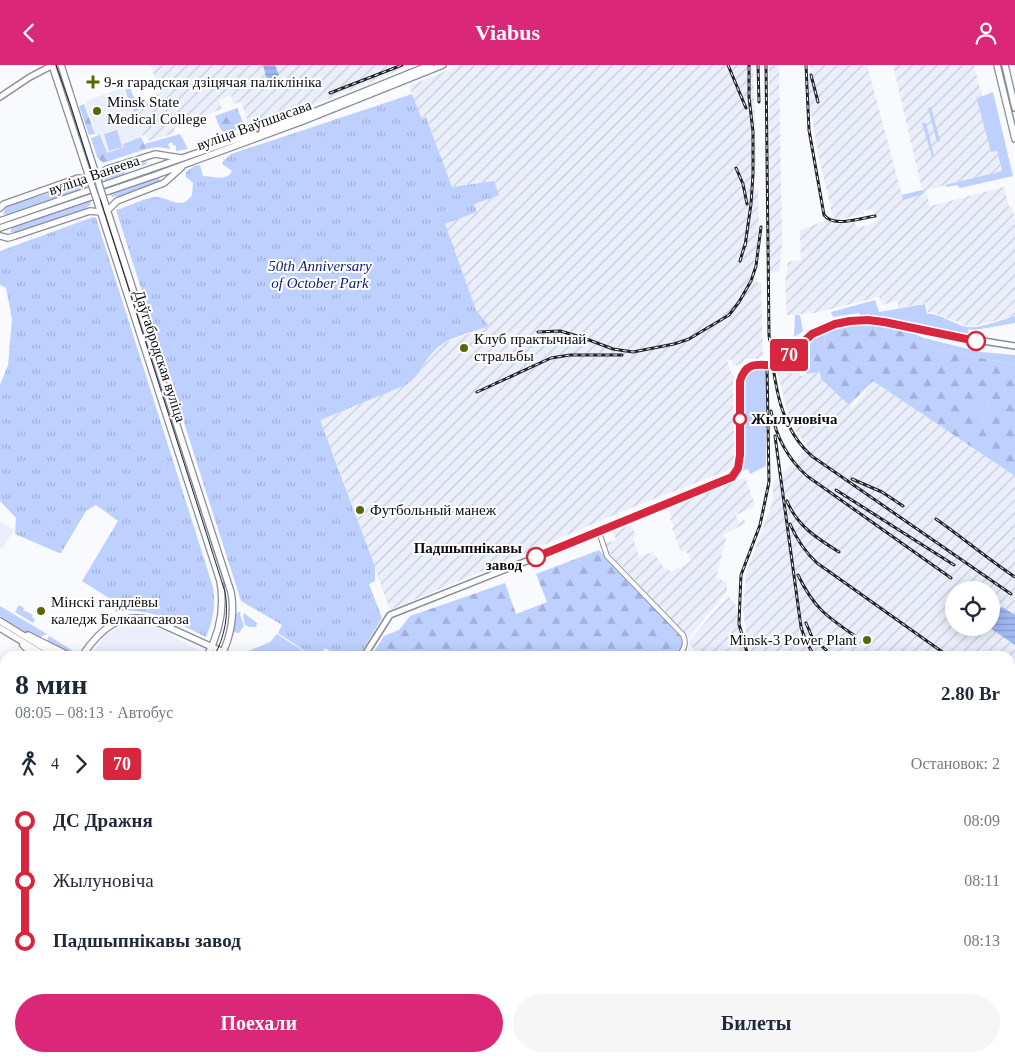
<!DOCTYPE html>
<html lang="ru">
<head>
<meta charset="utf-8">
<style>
	:root { --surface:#fff; --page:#f6f6f7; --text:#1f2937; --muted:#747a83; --accent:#db2777 }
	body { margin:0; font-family:"Times New Roman",serif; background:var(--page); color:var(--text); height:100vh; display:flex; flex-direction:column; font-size:19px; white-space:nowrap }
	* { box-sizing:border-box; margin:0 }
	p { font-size:16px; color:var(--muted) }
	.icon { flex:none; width:28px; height:28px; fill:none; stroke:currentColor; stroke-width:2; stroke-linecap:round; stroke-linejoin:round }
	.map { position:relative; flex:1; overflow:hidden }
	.sheet { position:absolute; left:0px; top:586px; width:1015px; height:411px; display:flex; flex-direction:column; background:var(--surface); border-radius:15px 15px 0 0; box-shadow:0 2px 12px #0003 }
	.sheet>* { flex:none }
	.badge { padding:0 10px; border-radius:4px; font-size:18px; line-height:32px }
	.fabs { position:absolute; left:945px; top:516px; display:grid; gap:10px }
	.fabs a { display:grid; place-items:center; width:55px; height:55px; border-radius:50%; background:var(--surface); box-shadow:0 2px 12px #0003; font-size:25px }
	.map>.badge { position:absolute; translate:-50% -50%; box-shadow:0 0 0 2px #fff }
	.legs { display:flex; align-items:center; gap:8px; height:55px; padding:0 15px; font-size:16px }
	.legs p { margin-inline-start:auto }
	.headline { display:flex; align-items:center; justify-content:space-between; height:85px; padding:0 15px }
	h1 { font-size:28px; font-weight:800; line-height:38px }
	.button { display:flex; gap:10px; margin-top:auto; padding:10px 15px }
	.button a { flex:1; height:58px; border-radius:30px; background:var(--accent); color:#fff; font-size:20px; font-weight:800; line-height:58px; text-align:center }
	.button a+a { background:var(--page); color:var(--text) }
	ul { padding:0 15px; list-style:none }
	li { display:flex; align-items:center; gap:18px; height:60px; font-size:19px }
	li i { display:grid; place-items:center; width:8px; height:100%; margin:0 6px; background:currentColor }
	li i::after { content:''; width:12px; height:12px; margin:-6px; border:4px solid; border-radius:50%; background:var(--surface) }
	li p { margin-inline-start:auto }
	li:first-child i { background:linear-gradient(#0000 50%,currentColor 0) }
	li:last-child i { background:linear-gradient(currentColor 50%,#0000 0) }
	header { display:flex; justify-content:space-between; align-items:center; height:65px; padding:0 15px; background:var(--accent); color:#fff; font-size:22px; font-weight:800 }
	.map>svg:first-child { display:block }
	.built { fill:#eaeffb }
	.industrial { fill:url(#industrial-furrows); fill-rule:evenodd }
	.green { fill:#bed0fe }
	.forest { fill:url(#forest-firs); fill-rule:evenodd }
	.park { fill:url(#park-tufts) }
	.water { fill:url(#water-rules) }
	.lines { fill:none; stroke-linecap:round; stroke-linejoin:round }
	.street-casing { stroke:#888d99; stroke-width:6 }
	.secondary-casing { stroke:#888d99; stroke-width:8 }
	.primary-casing { stroke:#888d99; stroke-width:8 }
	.street { stroke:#fff; stroke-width:4 }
	.secondary { stroke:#fff; stroke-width:5 }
	.primary { stroke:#fff; stroke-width:5.5 }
	.tram { stroke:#222428; stroke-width:1 }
	.rail-casing { stroke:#222428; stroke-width:3 }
	.rail { stroke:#fff; stroke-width:1; stroke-dasharray:4; stroke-linecap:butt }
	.primary-bridge-casing { stroke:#888d99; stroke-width:8; stroke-linecap:butt }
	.primary-bridge { stroke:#fff; stroke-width:5.5 }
	.line-1-casing { stroke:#fff; stroke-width:11 }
	.line-1 { stroke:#d7263d; stroke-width:8 }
	.poi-dot { fill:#59660a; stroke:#fff; stroke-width:2 }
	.stop-1-dot { fill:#fff; stroke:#d7263d; stroke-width:2.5 }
	.labels { text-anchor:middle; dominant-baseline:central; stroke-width:4; stroke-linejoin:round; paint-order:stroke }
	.poi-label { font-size:15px; fill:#0a0c10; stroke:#fff; text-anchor:start }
	.street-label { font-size:15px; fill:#0a0c10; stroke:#fff }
	.park-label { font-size:15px; font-style:italic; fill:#132174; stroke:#fff }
	.stop-label { font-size:15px; font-weight:bold; fill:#0a0c10; stroke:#fff; text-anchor:start }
</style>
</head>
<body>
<header><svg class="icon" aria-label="back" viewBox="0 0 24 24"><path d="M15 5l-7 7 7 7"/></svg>Viabus<svg class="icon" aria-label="person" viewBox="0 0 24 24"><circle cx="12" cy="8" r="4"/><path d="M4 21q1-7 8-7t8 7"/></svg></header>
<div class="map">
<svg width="1015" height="997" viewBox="0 0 1015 997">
	<defs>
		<pattern id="industrial-furrows" width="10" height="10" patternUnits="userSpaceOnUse" patternTransform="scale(1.25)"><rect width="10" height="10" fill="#eaeffb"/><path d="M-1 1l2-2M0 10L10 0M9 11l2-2" fill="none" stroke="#c7ccd6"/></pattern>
		<pattern id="forest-firs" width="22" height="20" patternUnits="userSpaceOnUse" patternTransform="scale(1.25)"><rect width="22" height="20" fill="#bed0fe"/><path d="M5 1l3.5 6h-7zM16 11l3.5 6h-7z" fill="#a2b1d9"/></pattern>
		<pattern id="park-tufts" width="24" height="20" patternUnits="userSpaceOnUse" patternTransform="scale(1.25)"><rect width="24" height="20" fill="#bed0fe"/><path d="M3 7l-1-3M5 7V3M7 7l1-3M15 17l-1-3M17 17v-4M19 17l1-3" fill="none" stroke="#a2b1d9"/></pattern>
		<pattern id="water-rules" width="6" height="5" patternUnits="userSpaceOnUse" patternTransform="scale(1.25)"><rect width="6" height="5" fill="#9fb6f1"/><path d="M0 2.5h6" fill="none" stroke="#889bce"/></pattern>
	</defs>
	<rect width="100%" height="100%" fill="#f9fafd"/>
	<path class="built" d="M123,23L143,71L123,78L124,82L107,88L101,70L96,71L85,36Z
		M0,456L14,465L2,484L0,483Z
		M132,558H145L155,561L200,586L197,591H90L107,569L120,562Z
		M0,618L5,621V692L4,694L0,692Z
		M3,809L5,810V887L0,884V814Z
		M258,992H427V993L422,997H255Z
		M869,992L888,993L894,997H868Z"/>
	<path class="industrial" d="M150,0H412L303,44H296L249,60L241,37L233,39L231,30L219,35L222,44L174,62L175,68L148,76L146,70L143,71L134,49L141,46L138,38L161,28Z
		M460,0H753L756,95L754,124L758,125L759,152L757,184L752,207L749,215L761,218L763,291L757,294H744L743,298L736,301L733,299L731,294L727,296L732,310L735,311L733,317L734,393L732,404L633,442L390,545L339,403L319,355L416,313L432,287L442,279L489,261L476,245L444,159L477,147L474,139L494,116L452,122L427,53L422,54L409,21Z
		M769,0H779L782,179L779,207L770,208Z
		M810,0H867L902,130L922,125L893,0H974L1002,106L926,125L930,141L1004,122L1009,142H1012L1015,155V251L970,262L932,247H928L926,238L899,243L897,236L882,240L879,232L815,248L787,250L785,217L788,197L801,195L800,165L827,155L836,158L854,155L857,163L877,157L873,144L863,146L864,149L841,154L833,153L818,88L809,37V11L812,10Z
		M799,301L800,311L820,307L821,314L853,343L873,316L1015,411V751L1010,752V591H753L749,584L751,582L747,573L743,546L746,508L773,436V418L808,382L797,368L788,350L777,304ZM954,525H991V562H954Z
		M745,412L754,437V442L736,450L739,458L744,455L746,458L723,470L726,474L716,513L727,517V527L688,573L624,503L615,495L607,484L606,478L616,475L613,467L631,460L636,471L633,473L639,492L653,487L664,503L672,507L678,502L679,505L682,501L691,496L686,485L681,487L672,463L674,461L670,454L672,453L668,445Z
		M728,531L734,537L739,549L740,559L748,591H689L695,585L689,579L690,575Z
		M1015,840V874L1010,870V848Z
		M646,993H761V997H650Z"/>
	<path class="green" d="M999,0H1002L1015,55V67Z
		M130,23L139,45L134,47L125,25Z
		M993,27L1013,111L960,123L957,120L947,122L945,120L1002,106L997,86L991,87L976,31L978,33Z
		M931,42L940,76L937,77L928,43Z
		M922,58H926L933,87L934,91L932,92Z
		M117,65L122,82L109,86L104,69Z
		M180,69L188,84L176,86V81L173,80L172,77L168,79L170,84L158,82L146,84L144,79Z
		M146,96L147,98L145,100L125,107L124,110L105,116L104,113L106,108Z
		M157,111L160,112L159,118L118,133L117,131L112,132L109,127Z
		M898,112L902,130L922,125L923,129L903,135Z
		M84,117L87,123L8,150L3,149L5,143L8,141Z
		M90,134L91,139L86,143L16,168L10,167L13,161Z
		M875,235L879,247L925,239L927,249C937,247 957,261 968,262C977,264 1005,254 1015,251V258L975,265L969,264L967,270C936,264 878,247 848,255C835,258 821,265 808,269H806V266L827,257L860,250L859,248L833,252L831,247Z
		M795,250H800L803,266L794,272Z
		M825,266L824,284L812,293L820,307L806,309L802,281L809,274Z
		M924,273L981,287L1015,290V300L937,284L930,278L925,277Z
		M796,289L798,291L799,301L783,302L793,290Z
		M755,303H766V401L750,409L748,404L742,406L737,413L743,395L744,352L742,349V319L747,306Z
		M978,331L990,337L982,355L970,350Z
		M19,540L24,543L23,545L33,550L32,552L35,554L33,558L15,547Z
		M0,541L47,569L40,572L26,567L0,551Z
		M238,547H241L240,549L244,561L239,568L233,567L235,551Z
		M244,548L257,558L256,562H249L245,560L243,551Z
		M277,569L311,591H245L246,587L270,577Z
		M49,571L80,590L75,591L53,578L50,579L47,575Z
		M1010,765H1015V797L1014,798L1010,783Z"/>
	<path class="forest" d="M84,39L95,69L89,70L79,41Z
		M237,43L245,62L226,68L221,65L215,51Z
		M100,70L107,88L124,82L123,79L141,72L146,84L103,98L97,92L91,73Z
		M857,258C881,259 903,263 924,273L925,277L930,278L937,284L1015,300V411L873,316L849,340L821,314L820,307L812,293L814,285L824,284L825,266L848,259ZM978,332L990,337L982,355L971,349Z
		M599,485L679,568C683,577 684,582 678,590L675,588L673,591H371L384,571L399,565L410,551L505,518L516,549L547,537L536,509Z"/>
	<path class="park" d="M412,29L422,54L426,52L452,122L494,116L499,130L474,139L477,147L445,159L476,245L489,261C471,268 446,272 433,287C422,299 422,309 406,320L320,355L375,502V516L369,519L382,553L359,591H339L325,583L320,591H312L278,568L282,560L241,536L116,145C129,141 142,134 155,132C168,131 181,147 192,130L193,118L186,112V107L194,101L200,100L203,111C213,111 227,117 232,106L222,99L224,95L231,89Z
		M93,152L96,153L213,522C216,541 213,555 206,572C177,558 149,541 116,547L112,535L82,516L118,456L96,440L86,446L61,488H59L15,469L16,453L0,436V320L8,300L12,254L6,223L0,220V186Z"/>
	<path class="water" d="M263,0H275L279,10L267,15Z
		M1002,542L1015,550V580L990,563C993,555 992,547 1002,542Z"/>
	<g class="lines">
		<g class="street-casing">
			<path id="street" d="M599,467L607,491L683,570C687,578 684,584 679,591
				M1010,877L1015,881
				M1010,946L1015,949
				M1010,971L1015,964
				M1010,985L1015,989
				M932,992L938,997
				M975,992L981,997
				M784,997L785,992
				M983,997L987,992
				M995,997L999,992"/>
		</g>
		<g class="secondary-casing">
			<path id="secondary" d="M0,32L30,12L53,0
				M364,591L390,550L567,480L732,412L738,403L740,390V315C747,292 763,304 780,299C789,293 794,284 802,277C825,256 855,253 884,257L958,272L1015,281
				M0,713L5,717
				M0,942L5,934
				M0,980L5,983
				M21,992L28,997
				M0,993L7,997
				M113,997L116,992
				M248,997L250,992
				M431,997L436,992
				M449,997L453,992"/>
		</g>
		<g class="primary-casing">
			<path id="primary" d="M52,0L90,115
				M61,0L98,116
				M997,0L1015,74
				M1005,0L1015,43
				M98,116L101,108L107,104L155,89L181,93
				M103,132L231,527C235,548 231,572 221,591
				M97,136L220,516C225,543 220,567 207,591
				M0,143L4,139L78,113L90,115
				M107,146L117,136L164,118L182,102
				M0,156L301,52L430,0
				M0,163L156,110L303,56L443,0
				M0,171L8,173L15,171L90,146L100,147
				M0,556L57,591
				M0,563L46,591
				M28,570L70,591
				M23,580L34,591
				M82,591C100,564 122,544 157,557L223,587
				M1010,811L1015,805
				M1010,817L1015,811
				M609,992L614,997
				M618,992L622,997
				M852,997L856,992"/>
		</g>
		<use href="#street" class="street"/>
		<use href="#secondary" class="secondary"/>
		<use href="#primary" class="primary"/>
		<path class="tram" d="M56,0L71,42L225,527C229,549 225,572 214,591
			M0,935L5,927"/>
		<g class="rail-casing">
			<path id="rail" d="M728,0L746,43
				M758,0L759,37
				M766,0L769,270C774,313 778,363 813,392L1011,529
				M806,0L809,65L824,150C834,163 861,153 875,151
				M811,10L818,37
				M330,28L402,0
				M736,103L743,119L747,139
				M745,181L751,139L753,109V67L749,32V0
				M740,196L746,176
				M538,267L560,266L581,272L613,284L633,287L674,279L689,274L729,250L739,237L751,216L756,201L761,162
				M477,327L551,293L570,290H622
				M771,346C776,371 788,394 807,411L951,513
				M775,371L801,562L805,574L814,591
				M852,414L882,427L903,441
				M836,425L954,500
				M787,436C797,461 818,474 839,487
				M936,454C963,473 988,494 1015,512
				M790,459C797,475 805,487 817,498L948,591
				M798,510C814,543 826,551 855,571
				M806,558L812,572L826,585
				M748,591L739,559L740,533L741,510L760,460L769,417L767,300
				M1010,634L1015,638
				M714,992L718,997
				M768,997L769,992"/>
		</g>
		<use href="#rail" class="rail"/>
		<g class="primary-bridge-casing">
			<path id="primary-bridge" d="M90,115L97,136
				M98,116L103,132"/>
		</g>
		<use href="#primary-bridge" class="primary-bridge"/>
	</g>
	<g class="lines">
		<g class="line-1-casing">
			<path id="line-1" d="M536,492L732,412L738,403L740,390V316C747,292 763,303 780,299L812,269L835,259L850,256L868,255L884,257L976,276"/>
		</g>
		<use href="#line-1" class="line-1"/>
	</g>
	<g class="poi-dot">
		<path d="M90.5 9.5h5v5h5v5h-5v5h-5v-5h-5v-5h5z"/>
		<circle cx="97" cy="46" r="5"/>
		<circle cx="464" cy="283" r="5"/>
		<circle cx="360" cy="445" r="5"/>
		<circle cx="41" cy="546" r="5"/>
		<circle cx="867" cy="575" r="5"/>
	</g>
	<g class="stop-1-dot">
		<circle cx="976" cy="276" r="9"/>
		<circle cx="740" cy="354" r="6"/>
		<circle cx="536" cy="492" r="9"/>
	</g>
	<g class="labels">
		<g class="poi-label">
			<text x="104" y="17">9-я гарадская дзіцячая паліклініка</text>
			<text x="107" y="37">Minsk State<tspan x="107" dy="17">Medical College</tspan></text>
			<text x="474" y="274">Клуб практычнай<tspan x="474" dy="17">стральбы</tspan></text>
			<text x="370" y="445">Футбольный манеж</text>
			<text x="51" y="537">Мінскі гандлёвы<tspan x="51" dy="17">каледж Белкаапсаюза</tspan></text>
			<text x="857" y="575" text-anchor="end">Minsk-3 Power Plant</text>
		</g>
		<g class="street-label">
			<text transform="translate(254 60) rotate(-20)">вуліца Ваўпшасава</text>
			<text transform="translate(94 110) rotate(-19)">вуліца Ванеева</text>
			<text transform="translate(160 291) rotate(72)">Даўгабродская вуліца</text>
		</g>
		<g class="park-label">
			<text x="320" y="201">50th Anniversary<tspan x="320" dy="17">of October Park</tspan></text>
		</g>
		<g class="stop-label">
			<text x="751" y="354">Жылуновіча</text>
			<text x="522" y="483" text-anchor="end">Падшыпнікавы<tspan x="522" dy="17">завод</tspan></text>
		</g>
	</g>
</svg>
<div class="fabs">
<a><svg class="icon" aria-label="locate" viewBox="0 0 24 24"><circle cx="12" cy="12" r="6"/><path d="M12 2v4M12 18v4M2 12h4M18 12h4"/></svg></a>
</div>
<b class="badge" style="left:789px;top:290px;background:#d7263d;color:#fff">70</b>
<section class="sheet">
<div class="headline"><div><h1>8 мин</h1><p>08:05 – 08:13 · Автобус</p></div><b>2.80 Br</b></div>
<div class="legs"><svg class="icon" aria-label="walk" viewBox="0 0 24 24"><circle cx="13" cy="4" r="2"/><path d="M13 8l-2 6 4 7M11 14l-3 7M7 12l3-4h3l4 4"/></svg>4<svg class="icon" aria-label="forward" viewBox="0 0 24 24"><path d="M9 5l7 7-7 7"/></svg><b class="badge" style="background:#d7263d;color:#fff">70</b><p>Остановок: 2</p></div>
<ul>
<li><i style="color:#d7263d"></i><b>ДС Дражня</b><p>08:09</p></li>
<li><i style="color:#d7263d"></i><span>Жылуновіча</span><p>08:11</p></li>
<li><i style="color:#d7263d"></i><b>Падшыпнікавы завод</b><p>08:13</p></li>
</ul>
<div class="button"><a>Поехали</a><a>Билеты</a></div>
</section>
</div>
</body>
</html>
